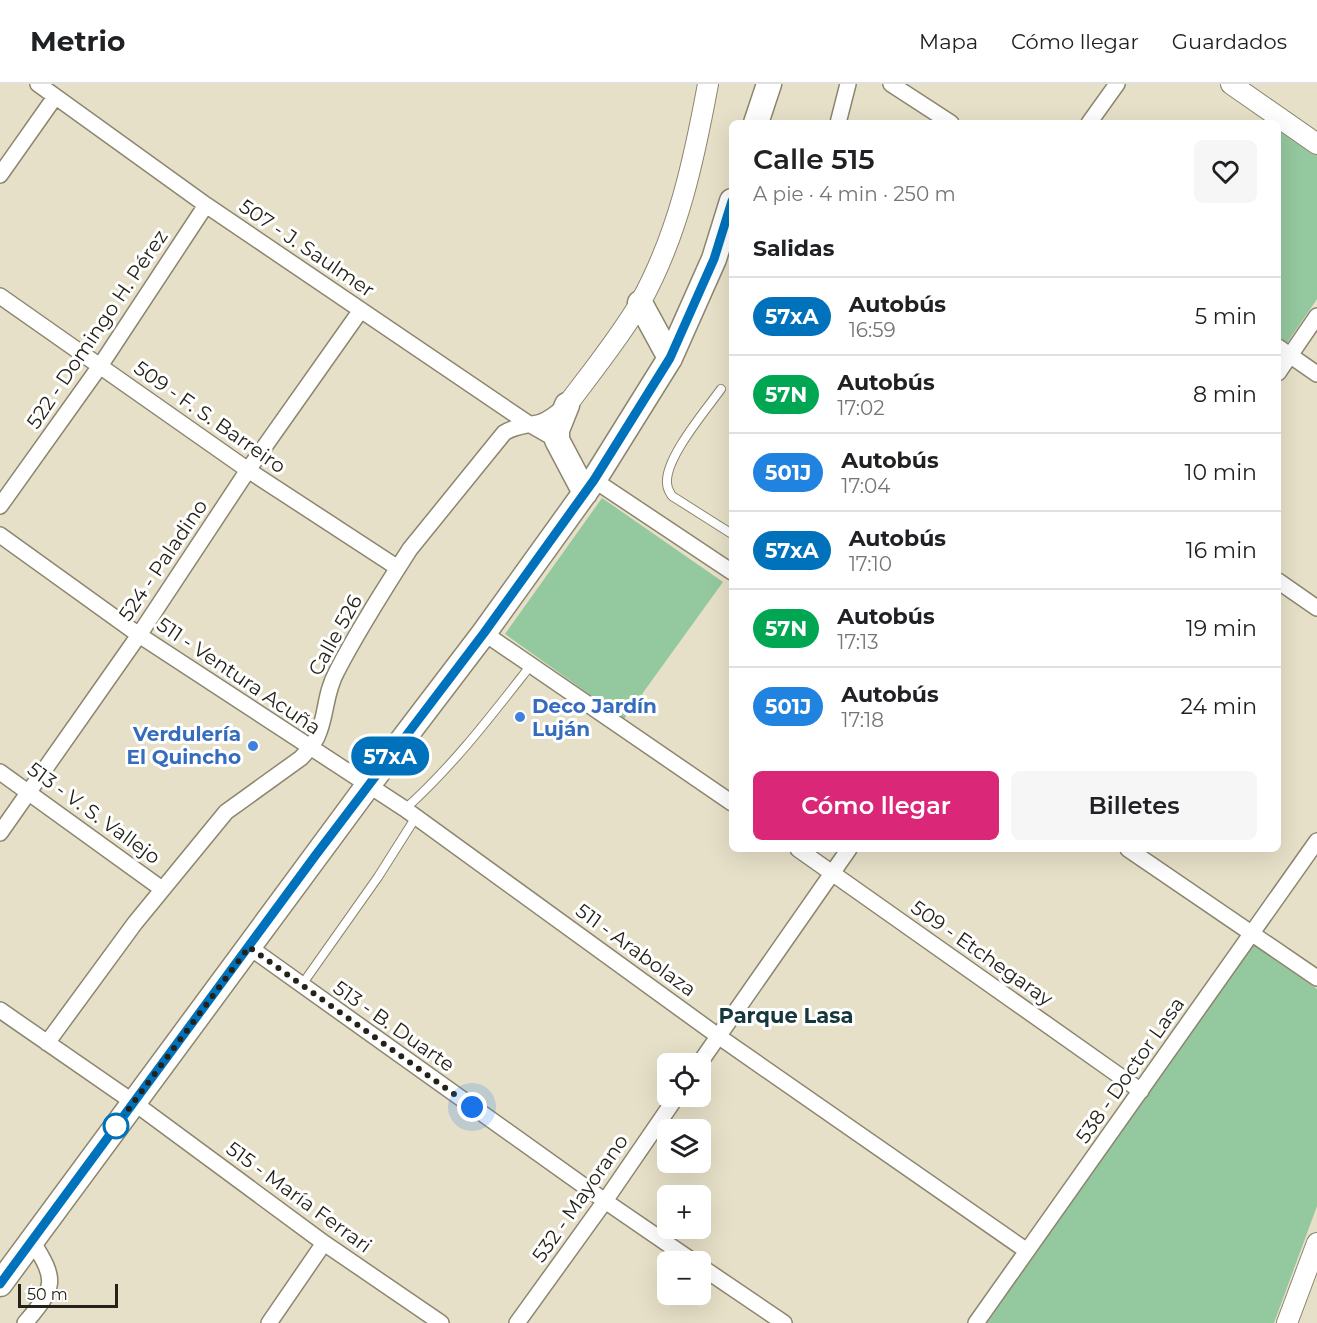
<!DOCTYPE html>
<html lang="es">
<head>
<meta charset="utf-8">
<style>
	:root { --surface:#fff; --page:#f6f6f6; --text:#202124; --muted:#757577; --line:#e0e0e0; --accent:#db2777 }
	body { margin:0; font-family:Montserrat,sans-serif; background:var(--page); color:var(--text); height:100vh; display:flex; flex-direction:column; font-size:22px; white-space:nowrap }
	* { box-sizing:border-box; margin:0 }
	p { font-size:20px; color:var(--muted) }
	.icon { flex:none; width:33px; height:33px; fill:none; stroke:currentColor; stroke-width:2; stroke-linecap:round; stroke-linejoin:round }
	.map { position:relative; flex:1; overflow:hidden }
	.sheet { position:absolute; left:729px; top:36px; width:552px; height:732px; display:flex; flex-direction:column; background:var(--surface); border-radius:9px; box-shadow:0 6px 24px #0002 }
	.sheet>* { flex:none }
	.badge { padding:0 12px; border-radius:20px; font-size:21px; line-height:39px }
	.fabs { position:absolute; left:657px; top:969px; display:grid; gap:12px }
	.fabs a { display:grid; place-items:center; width:54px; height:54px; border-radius:9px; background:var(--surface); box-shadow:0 6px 24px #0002; font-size:30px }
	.scale { position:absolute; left:18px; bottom:15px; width:100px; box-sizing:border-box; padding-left:6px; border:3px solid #252219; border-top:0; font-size:16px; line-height:21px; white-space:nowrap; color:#252219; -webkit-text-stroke:4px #fff; paint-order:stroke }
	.you { position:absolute; width:30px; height:30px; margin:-15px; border:4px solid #fff; border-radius:50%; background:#1a73e8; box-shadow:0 0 0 9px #1a73e833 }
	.map>.badge { position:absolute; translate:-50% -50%; box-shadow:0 0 0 3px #fff }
	h2 { padding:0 24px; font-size:22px; line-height:54px }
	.round { display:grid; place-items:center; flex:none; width:63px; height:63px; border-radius:9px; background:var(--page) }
	.summary { display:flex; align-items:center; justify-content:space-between; height:102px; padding:0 24px }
	h1 { font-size:28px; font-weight:600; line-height:45px }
	.action { display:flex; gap:12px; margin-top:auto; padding:12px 24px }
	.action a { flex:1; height:69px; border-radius:9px; background:var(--accent); color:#fff; font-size:24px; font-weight:600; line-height:69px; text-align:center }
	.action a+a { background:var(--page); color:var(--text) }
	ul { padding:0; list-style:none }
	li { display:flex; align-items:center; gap:18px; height:78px; padding:0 24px; border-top:2px solid var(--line) }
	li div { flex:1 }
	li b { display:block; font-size:22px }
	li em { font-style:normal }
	li .badge { min-width:66px; font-weight:700; text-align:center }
	header { display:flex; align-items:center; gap:36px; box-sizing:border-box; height:84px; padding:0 30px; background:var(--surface); border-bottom:2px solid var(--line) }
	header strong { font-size:28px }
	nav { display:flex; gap:33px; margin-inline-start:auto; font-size:21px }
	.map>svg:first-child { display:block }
	.green { fill:#94c89e }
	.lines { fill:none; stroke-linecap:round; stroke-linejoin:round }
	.service-casing { stroke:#8c856f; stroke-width:10 }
	.minor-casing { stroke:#8c856f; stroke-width:18 }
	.tertiary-casing { stroke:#8c856f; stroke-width:22 }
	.primary-casing { stroke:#8c856f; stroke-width:27 }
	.service { stroke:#fff; stroke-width:8 }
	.minor { stroke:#fff; stroke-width:15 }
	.tertiary { stroke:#fff; stroke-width:20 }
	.primary { stroke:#fff; stroke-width:24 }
	.line-casing { stroke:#fff; stroke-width:14 }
	.line { stroke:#0072bc; stroke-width:9 }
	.walk { stroke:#252219; stroke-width:6; stroke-dasharray:0 10.8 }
	.shop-dot { fill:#3f7fe0; stroke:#fff; stroke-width:2 }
	.stop-dot { fill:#fff; stroke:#0072bc; stroke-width:3 }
	.labels { text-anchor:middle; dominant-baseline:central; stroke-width:6; stroke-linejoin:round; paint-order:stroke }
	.street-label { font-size:20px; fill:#252219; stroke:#fff }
	.shop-label { font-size:20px; font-weight:bold; fill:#366cbe; stroke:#fff; text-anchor:start }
	.neighbourhood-label { font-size:21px; font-weight:bold; fill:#16383c; stroke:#fff }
</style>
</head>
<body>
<header>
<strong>Metrio</strong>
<nav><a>Mapa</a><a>Cómo llegar</a><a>Guardados</a></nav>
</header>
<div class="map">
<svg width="1317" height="1239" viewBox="0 0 1317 1239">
	<rect width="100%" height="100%" fill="#e6e0c8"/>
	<path class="green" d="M1278,44L1317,71V215L1278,272Z
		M602,414L723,498L624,635L505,550Z
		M1250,858L1317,905V1122L1274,1239H987Z"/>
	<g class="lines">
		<g class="service-casing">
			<path id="service" d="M721,305C706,326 665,374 667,399C667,405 669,407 672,412L732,450
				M405,725C453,682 491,632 531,581
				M301,902L378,793L416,733"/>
		</g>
		<g class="minor-casing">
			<path id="minor" d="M38,0L206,121L529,340L557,356
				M891,0L951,39
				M838,39L848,0
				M1089,39L1117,0
				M0,91L55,13
				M0,212L248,386L398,484
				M1278,263L1317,290
				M1278,289L1317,232
				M594,396L732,488
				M0,422L100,282L206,121
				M0,451L139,551L405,725L718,952L1027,1167
				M1278,497L1317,524
				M484,549L732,719
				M0,688L162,805
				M0,749L139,551L248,386L361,226
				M798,765L1141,1007
				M1128,765L1317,894
				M249,863L605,1117L694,1178
				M0,926L133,1018L324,1159L441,1239
				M47,959L135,839L226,728L301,674C308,666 316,658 319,648C327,627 325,609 337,587C358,546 385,504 410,465L504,349C516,341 528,342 541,338C550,335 558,328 565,322
				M699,980L849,765
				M700,1182L784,1239
				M25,1239C56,1203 57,1196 32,1157
				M269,1239L324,1159
				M517,1239L605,1117L677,1012
				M976,1239L1317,757"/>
		</g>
		<g class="tertiary-casing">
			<path id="tertiary" d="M1231,0L1317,60
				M567,321C591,289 620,253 640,219C678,151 694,76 708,0
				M1287,1239L1317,1159"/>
		</g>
		<g class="primary-casing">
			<path id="primary" d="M756,39L769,0
				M640,219L670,274
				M567,321L557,346V356L585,409
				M0,1200L369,700L484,549L594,396L670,274L714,175L732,117"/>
		</g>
		<use href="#service" class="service"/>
		<use href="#minor" class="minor"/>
		<use href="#tertiary" class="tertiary"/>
		<use href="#primary" class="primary"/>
	</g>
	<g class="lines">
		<g class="line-casing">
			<path id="line" d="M0,1200L315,772L484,549L594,396L670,274L714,175L732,117"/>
		</g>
		<use href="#line" class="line"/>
		<path class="walk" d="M116,1042L249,863L472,1023"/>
	</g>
	<g class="shop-dot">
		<circle cx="520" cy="633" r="6"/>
		<circle cx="253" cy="662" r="6"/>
	</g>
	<circle class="stop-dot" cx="116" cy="1042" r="12"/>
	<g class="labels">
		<g class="street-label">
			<text transform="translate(307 164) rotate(34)">507 - J. Saulmer</text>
			<text transform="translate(97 245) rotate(-56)">522 - Domingo H. Pérez</text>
			<text transform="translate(210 333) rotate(35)">509 - F. S. Barreiro</text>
			<text transform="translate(163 476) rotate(-56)">524 - Paladino</text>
			<text transform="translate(335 551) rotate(-61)">Calle 526</text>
			<text transform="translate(239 592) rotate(34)">511 - Ventura Acuña</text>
			<text transform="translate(94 729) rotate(36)">513 - V. S. Vallejo</text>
			<text transform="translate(636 866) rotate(36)">511 - Arabolaza</text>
			<text transform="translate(982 869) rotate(35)">509 - Etchegaray</text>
			<text transform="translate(394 942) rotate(35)">513 - B. Duarte</text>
			<text transform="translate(1130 986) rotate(-55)">538 - Doctor Lasa</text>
			<text transform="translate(299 1113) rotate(36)">515 - María Ferrari</text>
			<text transform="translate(580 1114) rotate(-55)">532 - Mayorano</text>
		</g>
		<g class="shop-label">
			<text x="532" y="622">Deco Jardín<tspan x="532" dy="23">Luján</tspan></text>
			<text x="241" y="650" text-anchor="end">Verdulería<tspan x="241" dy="23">El Quincho</tspan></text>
		</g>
		<g class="neighbourhood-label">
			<text x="786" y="931">Parque Lasa</text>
		</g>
	</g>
</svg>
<div class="fabs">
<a><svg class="icon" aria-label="locate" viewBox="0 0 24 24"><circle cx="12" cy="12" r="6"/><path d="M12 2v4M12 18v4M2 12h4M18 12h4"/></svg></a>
<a><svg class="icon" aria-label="layers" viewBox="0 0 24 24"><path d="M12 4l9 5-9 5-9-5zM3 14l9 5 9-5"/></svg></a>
<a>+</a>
<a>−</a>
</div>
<div class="scale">50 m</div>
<div class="you" style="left:472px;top:1023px"></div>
<b class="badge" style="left:390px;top:672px;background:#0072bc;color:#fff">57xA</b>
<section class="sheet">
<div class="summary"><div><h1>Calle 515</h1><p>A pie · 4 min · 250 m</p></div><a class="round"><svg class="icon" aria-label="heart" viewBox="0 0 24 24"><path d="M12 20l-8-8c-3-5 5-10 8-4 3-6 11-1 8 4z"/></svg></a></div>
<h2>Salidas</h2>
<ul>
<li><span class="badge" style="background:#0072bc;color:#fff">57xA</span><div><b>Autobús</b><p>16:59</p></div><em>5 min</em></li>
<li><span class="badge" style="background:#00a651;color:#fff">57N</span><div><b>Autobús</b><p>17:02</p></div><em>8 min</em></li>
<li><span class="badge" style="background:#2083df;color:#fff">501J</span><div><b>Autobús</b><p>17:04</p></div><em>10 min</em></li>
<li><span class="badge" style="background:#0072bc;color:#fff">57xA</span><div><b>Autobús</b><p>17:10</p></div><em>16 min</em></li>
<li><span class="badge" style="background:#00a651;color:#fff">57N</span><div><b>Autobús</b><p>17:13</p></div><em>19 min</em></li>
<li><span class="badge" style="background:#2083df;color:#fff">501J</span><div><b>Autobús</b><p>17:18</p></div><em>24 min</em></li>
</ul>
<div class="action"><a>Cómo llegar</a><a>Billetes</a></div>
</section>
</div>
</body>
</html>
